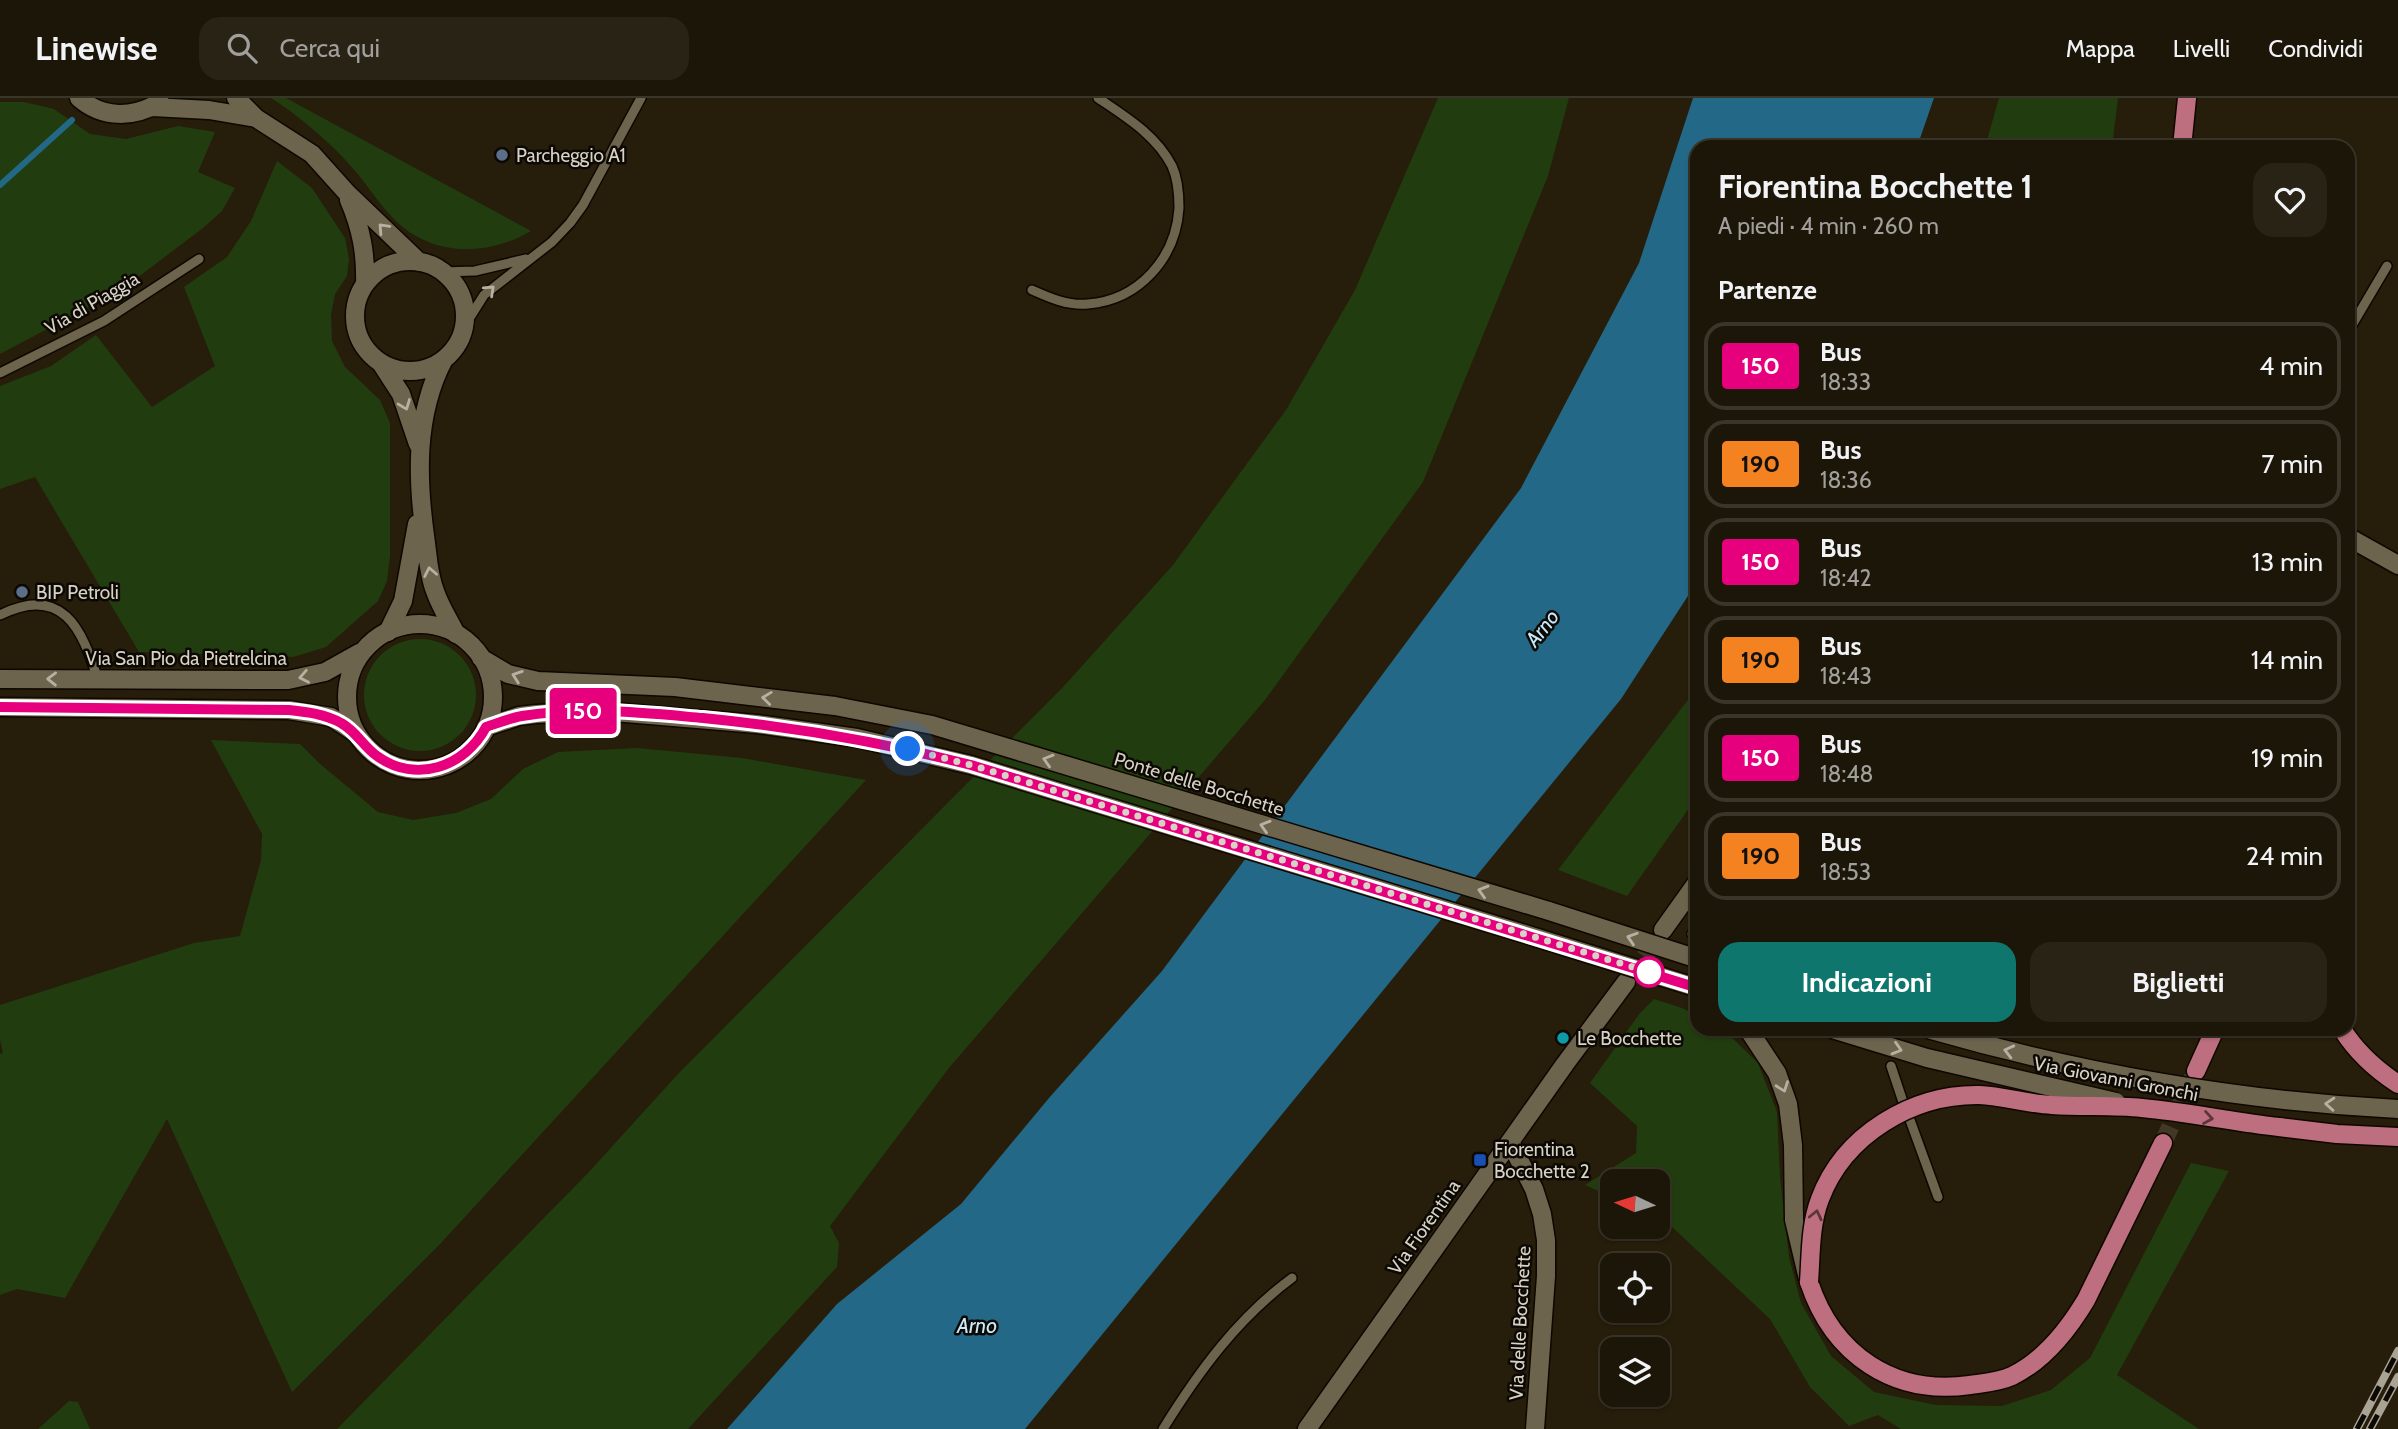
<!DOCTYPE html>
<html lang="it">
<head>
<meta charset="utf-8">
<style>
	:root { --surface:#1c1608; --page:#292316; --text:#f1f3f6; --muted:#a09f9c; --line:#3a3529; --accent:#0f766e }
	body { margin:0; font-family:Cabin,sans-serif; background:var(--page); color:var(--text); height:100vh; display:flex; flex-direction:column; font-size:26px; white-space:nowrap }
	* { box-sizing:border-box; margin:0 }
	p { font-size:23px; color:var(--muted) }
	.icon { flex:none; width:38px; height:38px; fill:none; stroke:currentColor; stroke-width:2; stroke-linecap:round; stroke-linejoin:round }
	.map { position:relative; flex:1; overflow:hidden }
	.panel { position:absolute; left:1690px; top:42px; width:665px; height:896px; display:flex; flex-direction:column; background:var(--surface); border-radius:21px; box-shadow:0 2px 5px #0004,0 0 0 2px var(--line) }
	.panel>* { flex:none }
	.badge { padding:0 14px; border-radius:5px; font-size:24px; line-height:46px }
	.needle { width:46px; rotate:274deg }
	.tools { position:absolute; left:1600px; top:1071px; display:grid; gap:14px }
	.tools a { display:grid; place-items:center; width:70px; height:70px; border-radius:14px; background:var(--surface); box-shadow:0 2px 5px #0004,0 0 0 2px var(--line); font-size:35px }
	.you { position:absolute; width:35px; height:35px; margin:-18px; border:5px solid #fff; border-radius:50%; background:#1a73e8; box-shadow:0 0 0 10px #1a73e833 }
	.map>.badge { position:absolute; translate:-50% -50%; box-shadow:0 0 0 4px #fff }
	h2 { padding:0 28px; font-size:26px; line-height:63px }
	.round { display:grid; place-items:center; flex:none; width:74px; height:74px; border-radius:21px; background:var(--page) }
	.head { display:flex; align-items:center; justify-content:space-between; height:119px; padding:0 28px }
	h1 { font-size:33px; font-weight:700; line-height:52px }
	.action { display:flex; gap:14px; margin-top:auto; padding:14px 28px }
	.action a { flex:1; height:80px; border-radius:21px; background:var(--accent); color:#fff; font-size:28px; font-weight:700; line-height:80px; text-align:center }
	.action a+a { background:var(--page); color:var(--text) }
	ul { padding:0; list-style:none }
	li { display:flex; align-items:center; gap:21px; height:88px; margin:0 14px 10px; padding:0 14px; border:4px solid var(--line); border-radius:21px }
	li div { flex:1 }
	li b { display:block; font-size:26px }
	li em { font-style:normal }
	li .badge { min-width:77px; font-weight:700; text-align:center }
	header { display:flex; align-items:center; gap:42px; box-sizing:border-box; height:98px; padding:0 35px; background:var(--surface); border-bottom:2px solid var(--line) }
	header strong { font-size:33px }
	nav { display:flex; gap:38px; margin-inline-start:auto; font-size:24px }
	.search { width:490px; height:63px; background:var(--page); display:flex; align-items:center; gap:18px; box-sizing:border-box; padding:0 24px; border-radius:21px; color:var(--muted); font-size:26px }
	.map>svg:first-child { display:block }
	.green { fill:#213d0f }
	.water { fill:#246887 }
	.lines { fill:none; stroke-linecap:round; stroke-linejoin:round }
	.stream { stroke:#246887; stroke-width:6 }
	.secondary-tunnel { stroke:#413826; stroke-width:18; stroke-dasharray:18 9; stroke-linecap:butt }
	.primary-tunnel { stroke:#413826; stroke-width:18; stroke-dasharray:18 9; stroke-linecap:butt }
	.lane-casing { stroke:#0f0700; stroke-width:12 }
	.street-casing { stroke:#0f0700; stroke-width:21 }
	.secondary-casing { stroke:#0f0700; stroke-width:21 }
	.primary-casing { stroke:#0f0700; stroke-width:21 }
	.lane { stroke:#6d644e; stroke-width:9 }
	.street { stroke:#6d644e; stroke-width:18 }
	.secondary { stroke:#6d644e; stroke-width:18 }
	.primary { stroke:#bd6f7f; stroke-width:18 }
	.rail-casing { stroke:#a9a395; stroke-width:8 }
	.rail { stroke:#0c0803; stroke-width:5; stroke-dasharray:16; stroke-linecap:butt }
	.secondary-bridge-casing { stroke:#0f0700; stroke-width:21; stroke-linecap:butt }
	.primary-bridge-casing { stroke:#0f0700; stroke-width:21; stroke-linecap:butt }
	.secondary-bridge { stroke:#6d644e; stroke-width:18 }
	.primary-bridge { stroke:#bd6f7f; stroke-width:18 }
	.oneway { stroke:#b8b1a2 }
	.oneway2 { stroke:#5c363b }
	.line-casing { stroke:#fff; stroke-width:16 }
	.line { stroke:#e6007e; stroke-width:10 }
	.walk { stroke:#d8d2c6; stroke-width:7; stroke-dasharray:0 12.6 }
	.service-dot { fill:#5c6f8a; stroke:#0c0803; stroke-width:2.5 }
	.stop-dot { fill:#fff; stroke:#e6007e; stroke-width:3.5 }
	.culture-dot { fill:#0f9aa8; stroke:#0c0803; stroke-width:2.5 }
	.transit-dot { fill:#1a4fb4; stroke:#0c0803; stroke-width:2.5 }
	.labels { text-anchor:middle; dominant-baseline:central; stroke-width:5; stroke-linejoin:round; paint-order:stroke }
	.poi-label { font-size:19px; fill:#d8d2c6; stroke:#0c0803; text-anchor:start }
	.street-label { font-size:19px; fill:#d8d2c6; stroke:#0c0803 }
	.water-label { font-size:21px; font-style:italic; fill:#c7eafd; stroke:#0c0803 }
</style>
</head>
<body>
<header>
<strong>Linewise</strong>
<div class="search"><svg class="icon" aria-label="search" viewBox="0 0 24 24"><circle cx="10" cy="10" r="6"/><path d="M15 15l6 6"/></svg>Cerca qui</div>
<nav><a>Mappa</a><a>Livelli</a><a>Condividi</a></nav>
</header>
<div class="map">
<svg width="2398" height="1331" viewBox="0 0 2398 1331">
	<rect width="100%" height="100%" fill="#261d0a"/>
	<path class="green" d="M271,0H286L531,133C487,159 430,159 393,120C377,104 365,83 349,66C330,44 295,15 271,0Z
		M1438,0H1569L1548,78L1423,384L1265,602L949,970L830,1128L839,1145L837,1169L688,1331H337L588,1075L677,977L1064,588L1173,467L1286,312L1355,192Z
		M1999,0H2118L2112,49H1985Z
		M0,4H24L54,11L90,36L126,41L178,28L215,34L198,74L235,90L222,113L203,130L121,192L0,256Z
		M277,63L312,90L345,140L349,161L347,178L335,196L331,217L332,243L345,269L380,302L390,325V458L387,483L378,503L326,549L293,559L139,554L35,379L0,391V288L51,268L96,237L152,309L215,268L184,189L227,159L251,123Z
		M364 597a56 56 0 1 1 112 0a56 56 0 1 1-112 0Z
		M1697,590V699L1627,798L1558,772Z
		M211,642L300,646L319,665L378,714L413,722L456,715L491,701L523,671L558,654L637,650L742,660L866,682L441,1145L292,1294L167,1021L65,1200L17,1191L0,1197V956L3,955L0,942V907L194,845L240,838L261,762L262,736Z
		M1654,901L1682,910L1697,917L1698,931H1723L1758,965L1777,1014L1780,1079L1789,1159L1801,1205L1831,1258L1874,1294L1936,1307L2002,1308L2051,1292L2090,1260L2191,1065L2229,1073L2117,1277L2199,1331H1901L1878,1317L1849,1328L1810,1289L1770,1221L1670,1127L1657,1121V1083H1612V1099L1585,1087L1636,1055L1637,1028L1590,985L1640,915Z
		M69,1303L78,1304L90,1331H38Z"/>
	<path class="water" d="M1693,0H1934L1917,49H1698L1697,484L1621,601L1025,1331H727L837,1206L961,1106L1049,1000L1162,873L1521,390L1639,165Z"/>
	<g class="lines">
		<path class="stream" d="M0,87L72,22"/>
		<path class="secondary-tunnel" d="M1629,881L1661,835"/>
		<path class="primary-tunnel" d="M2163,1045L2194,977"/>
		<g class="lane-casing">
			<path id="lane" d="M442,174L475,173L526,161
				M1032,192C1050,200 1068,208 1088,206C1139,202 1176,160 1179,110C1179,97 1178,81 1172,68C1156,37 1126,19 1098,0
				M462,232L484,197L552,144L570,125L583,107L641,0
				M2348,234L2387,168
				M0,275L104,223L199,161
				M0,517C62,486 82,530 98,582
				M1692,836L1698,828
				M1891,968L1903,1004
				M1910,1022L1938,1099
				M1163,1331C1199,1273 1237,1221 1292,1180"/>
		</g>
		<g class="street-casing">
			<path id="street" d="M79,0C103,21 134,20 160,4
				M236,0L256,20L312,56L347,95L419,164
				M152,9L209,12L256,20
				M349,102C361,130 366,155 365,186
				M355 218a55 55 0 1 1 110 0a55 55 0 1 1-110 0Z
				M444,261C414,318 417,383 426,445C428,461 429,478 435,493C440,508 449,522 456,536
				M381,265L401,296L418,346
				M2348,439L2398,467
				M388,534L403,503L417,426
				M1510,1044L1534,1091L1542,1116L1546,1142V1178L1535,1331"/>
		</g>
		<g class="secondary-casing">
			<path id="secondary" d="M347 599a73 73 0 1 1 146 0a73 73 0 1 1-146 0Z
				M481,560L508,576L538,583L675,589L835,608L932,627L1549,813
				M0,581L288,582L325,574L359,555
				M0,609L289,612L331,619L357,636
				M486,629L519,618L536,616L602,613L757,626L857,640L971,667L1538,840
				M1663,832L1698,783
				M1748,931L1777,975L1788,1006L1793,1047L1794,1122L1808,1181
				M1307,1331L1565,966L1626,884"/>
		</g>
		<g class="primary-casing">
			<path id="primary" d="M2182,49L2187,0
				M2342,931C2357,955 2375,971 2398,986
				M2196,973L2215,931
				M2279,1029L2337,1036L2398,1039
				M1809,1184C1833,1257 1894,1298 1970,1287C1984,1285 1999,1284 2012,1278C2045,1262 2068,1232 2086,1202L2163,1045"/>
		</g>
		<use href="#lane" class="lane"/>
		<use href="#street" class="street"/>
		<use href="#secondary" class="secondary"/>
		<use href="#primary" class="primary"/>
		<g class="rail-casing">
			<path id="rail" d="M2357,1331L2398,1253
				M2370,1331L2398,1279"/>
		</g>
		<use href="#rail" class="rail"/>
		<g class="secondary-bridge-casing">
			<path id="secondary-bridge" d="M1549,813L1698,861
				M1538,840L1698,890
				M1832,931L1927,960L2116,1004
				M1928,931C2081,975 2239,1003 2398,1011"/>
		</g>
		<g class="primary-bridge-casing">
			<path id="primary-bridge" d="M1809,1184C1811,1157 1810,1127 1820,1101C1844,1037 1912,996 1979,997C2004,998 2028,1006 2052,1007C2082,1009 2113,1007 2142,1010C2188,1014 2233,1024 2279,1029"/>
		</g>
		<use href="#secondary-bridge" class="secondary-bridge"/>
		<use href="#primary-bridge" class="primary-bridge"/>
	</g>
	<defs><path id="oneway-chevron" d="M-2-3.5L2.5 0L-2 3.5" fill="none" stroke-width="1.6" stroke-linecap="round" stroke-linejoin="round" transform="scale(1.75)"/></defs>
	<g class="oneway">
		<use href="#oneway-chevron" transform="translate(383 130) rotate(-133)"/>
		<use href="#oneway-chevron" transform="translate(490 192) rotate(-43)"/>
		<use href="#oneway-chevron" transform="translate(405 307) rotate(69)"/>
		<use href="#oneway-chevron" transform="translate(430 474) rotate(-101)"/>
		<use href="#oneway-chevron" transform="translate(517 578) rotate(-161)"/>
		<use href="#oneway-chevron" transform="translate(304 579) rotate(169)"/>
		<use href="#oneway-chevron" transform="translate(52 581) rotate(-179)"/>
		<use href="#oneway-chevron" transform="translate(767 600) rotate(-173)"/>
		<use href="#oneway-chevron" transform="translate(1048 662) rotate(-163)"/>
		<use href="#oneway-chevron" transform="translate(1265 728) rotate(-163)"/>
		<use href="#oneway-chevron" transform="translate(1483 793) rotate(-163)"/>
		<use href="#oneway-chevron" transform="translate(1632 840) rotate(-162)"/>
		<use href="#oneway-chevron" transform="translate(1897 951) rotate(17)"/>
		<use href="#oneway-chevron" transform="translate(2009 953) rotate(-166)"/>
		<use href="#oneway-chevron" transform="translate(1783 989) rotate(70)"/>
		<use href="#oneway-chevron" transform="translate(2330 1006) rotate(-176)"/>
	</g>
	<g class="oneway2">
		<use href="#oneway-chevron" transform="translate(2208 1020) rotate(9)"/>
		<use href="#oneway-chevron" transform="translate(1816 1117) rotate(-77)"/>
	</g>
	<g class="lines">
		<g class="line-casing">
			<path id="line" d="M0,609L289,612C307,614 325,616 341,625C356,633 363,648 377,658C416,686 465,669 486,629C498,625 510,620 522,618C581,608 644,615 703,620C794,629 882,644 971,667L1698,890"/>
		</g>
		<use href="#line" class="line"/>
		<path class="walk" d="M908,651L971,667L1649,874"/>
	</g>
	<g class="service-dot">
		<circle cx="502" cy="57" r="7"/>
		<circle cx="22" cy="494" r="7"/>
	</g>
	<circle class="stop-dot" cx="1649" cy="874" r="14"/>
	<circle class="culture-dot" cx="1563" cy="940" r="7"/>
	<rect class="transit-dot" x="1473" y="1055" width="14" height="14" rx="3.5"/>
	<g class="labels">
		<g class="poi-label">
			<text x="516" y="57">Parcheggio A1</text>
			<text x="36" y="494">BIP Petroli</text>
			<text x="1577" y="940">Le Bocchette</text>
			<text x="1494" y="1051">Fiorentina<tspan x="1494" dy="22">Bocchette 2</tspan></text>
		</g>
		<g class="street-label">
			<text transform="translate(92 205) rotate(-30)">Via di Piaggia</text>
			<text x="186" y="560">Via San Pio da Pietrelcina</text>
			<text transform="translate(1199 686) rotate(17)">Ponte delle Bocchette</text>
			<text transform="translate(2116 981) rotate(11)">Via Giovanni Gronchi</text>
			<text transform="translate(1424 1129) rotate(-55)">Via Fiorentina</text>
			<text transform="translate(1520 1225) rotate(-87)">Via delle Bocchette</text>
		</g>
		<g class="water-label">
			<text transform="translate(1542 530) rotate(-52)">Arno</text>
			<text x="977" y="1227">Arno</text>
		</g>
	</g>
</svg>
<div class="tools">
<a><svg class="needle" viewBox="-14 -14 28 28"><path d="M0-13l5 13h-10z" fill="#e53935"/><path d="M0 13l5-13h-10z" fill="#a09f9c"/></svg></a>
<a><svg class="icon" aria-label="locate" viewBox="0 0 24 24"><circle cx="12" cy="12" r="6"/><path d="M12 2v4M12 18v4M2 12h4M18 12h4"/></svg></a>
<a><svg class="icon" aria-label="layers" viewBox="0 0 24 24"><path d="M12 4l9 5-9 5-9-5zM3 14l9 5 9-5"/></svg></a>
</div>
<div class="you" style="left:908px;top:651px"></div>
<b class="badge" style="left:583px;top:613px;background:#e6007e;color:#fff">150</b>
<section class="panel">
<div class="head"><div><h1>Fiorentina Bocchette 1</h1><p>A piedi · 4 min · 260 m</p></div><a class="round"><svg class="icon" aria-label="heart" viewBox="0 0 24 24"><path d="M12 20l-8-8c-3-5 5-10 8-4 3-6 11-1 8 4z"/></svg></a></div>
<h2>Partenze</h2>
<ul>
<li><span class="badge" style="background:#e6007e;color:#fff">150</span><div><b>Bus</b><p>18:33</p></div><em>4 min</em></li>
<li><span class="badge" style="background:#f58220;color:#111">190</span><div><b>Bus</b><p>18:36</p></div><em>7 min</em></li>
<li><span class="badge" style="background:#e6007e;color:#fff">150</span><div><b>Bus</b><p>18:42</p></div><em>13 min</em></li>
<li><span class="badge" style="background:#f58220;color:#111">190</span><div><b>Bus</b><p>18:43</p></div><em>14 min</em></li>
<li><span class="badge" style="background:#e6007e;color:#fff">150</span><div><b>Bus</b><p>18:48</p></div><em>19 min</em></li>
<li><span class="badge" style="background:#f58220;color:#111">190</span><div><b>Bus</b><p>18:53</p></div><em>24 min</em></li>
</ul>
<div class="action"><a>Indicazioni</a><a>Biglietti</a></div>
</section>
</div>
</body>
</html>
